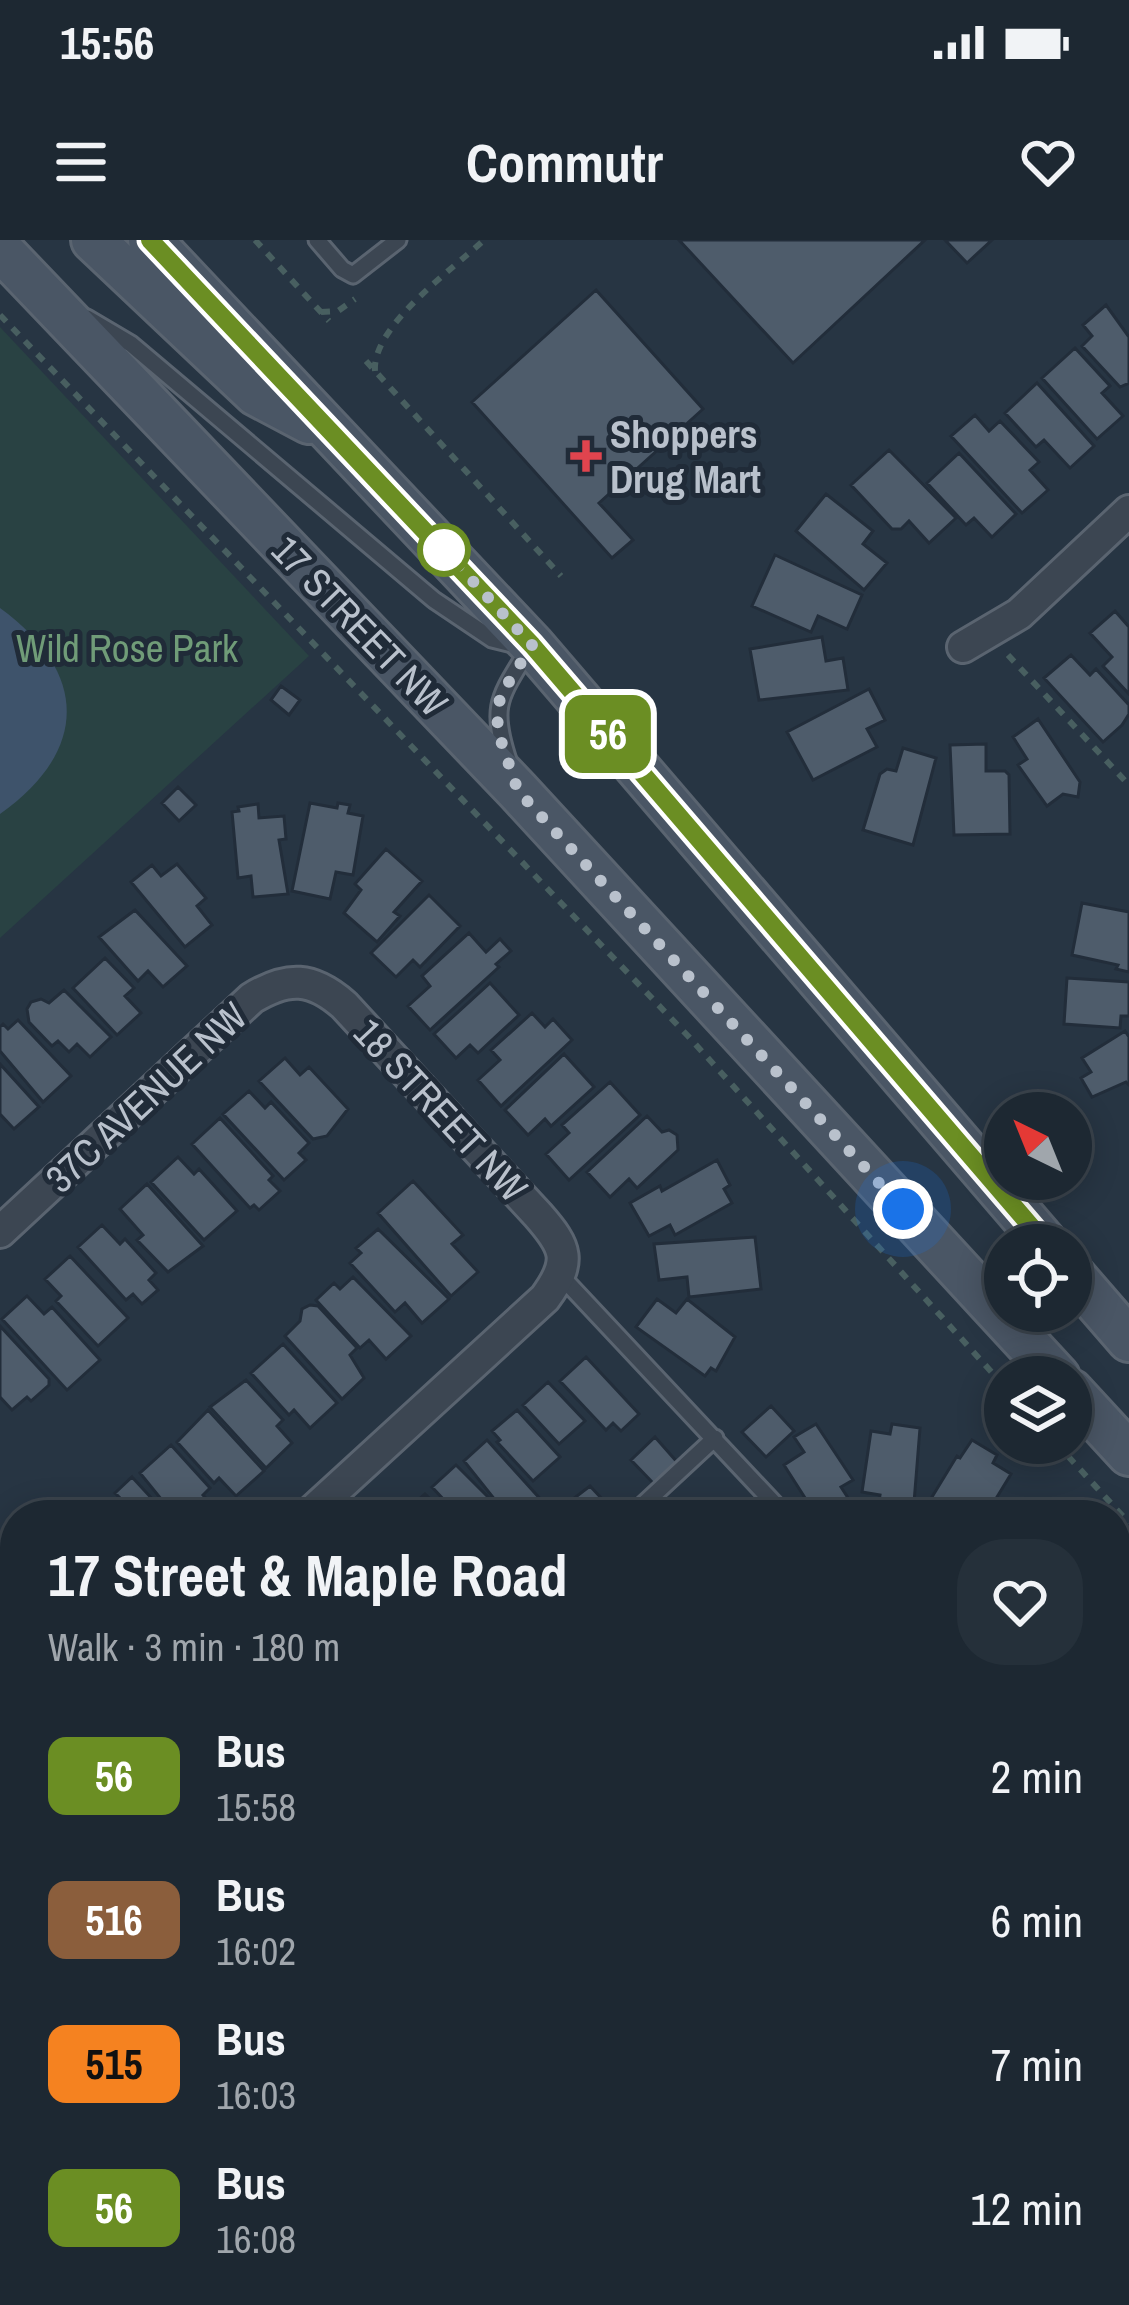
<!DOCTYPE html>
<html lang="en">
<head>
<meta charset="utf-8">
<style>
	:root { --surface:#1d2832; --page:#25303a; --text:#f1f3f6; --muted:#a0a6ac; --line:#3b444d }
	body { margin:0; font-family:"Archivo Narrow",sans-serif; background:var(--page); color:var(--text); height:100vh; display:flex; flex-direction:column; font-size:45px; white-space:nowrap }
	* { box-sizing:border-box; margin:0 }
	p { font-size:39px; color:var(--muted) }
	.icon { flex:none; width:66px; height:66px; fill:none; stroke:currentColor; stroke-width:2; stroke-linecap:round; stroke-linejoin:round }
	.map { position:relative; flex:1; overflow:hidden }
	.drawer { position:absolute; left:0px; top:1260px; width:1131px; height:807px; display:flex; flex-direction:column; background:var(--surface); border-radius:48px 48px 0 0; box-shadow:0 6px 30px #0003,0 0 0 3px var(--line) }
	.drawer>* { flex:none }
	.badge { padding:0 24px; border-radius:18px; font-size:42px; line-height:78px }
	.needle { width:78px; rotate:317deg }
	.buttons { position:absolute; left:984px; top:852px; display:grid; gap:24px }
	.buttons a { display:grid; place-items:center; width:108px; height:108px; border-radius:50%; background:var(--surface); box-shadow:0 6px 30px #0003,0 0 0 3px var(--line); font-size:60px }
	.you { position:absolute; width:60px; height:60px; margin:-30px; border:9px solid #fff; border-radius:50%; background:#1a73e8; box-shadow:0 0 0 18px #1a73e833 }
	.map>.badge { position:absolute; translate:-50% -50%; box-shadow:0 0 0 6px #fff }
	.round { display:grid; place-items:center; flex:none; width:126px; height:126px; border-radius:48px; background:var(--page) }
	.overview { display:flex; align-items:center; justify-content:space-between; height:204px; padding:0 48px }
	h1 { font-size:57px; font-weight:700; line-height:90px }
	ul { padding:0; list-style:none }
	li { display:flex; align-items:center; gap:36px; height:144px; padding:0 48px }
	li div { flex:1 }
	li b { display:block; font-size:45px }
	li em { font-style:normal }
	li .badge { min-width:132px; font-weight:700; text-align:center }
	.status { display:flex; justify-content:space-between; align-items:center; height:84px; padding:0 60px; background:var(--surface); direction:ltr }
	.status svg { height:33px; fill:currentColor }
	header { display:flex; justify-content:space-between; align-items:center; height:156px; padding:0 48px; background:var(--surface); font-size:54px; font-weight:700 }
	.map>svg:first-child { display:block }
	.green { fill:#294243 }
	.water { fill:#3e536b }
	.building { fill:#4e5c6b; stroke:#222d3a; stroke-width:3 }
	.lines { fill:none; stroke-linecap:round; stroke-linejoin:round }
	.lane-casing { stroke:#5a6470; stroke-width:21 }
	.street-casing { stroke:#5a6470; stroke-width:36 }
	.secondary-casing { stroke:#5a6470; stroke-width:48 }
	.path { stroke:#485f60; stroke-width:6; stroke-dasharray:9 9; stroke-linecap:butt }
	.lane { stroke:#3c4652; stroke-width:15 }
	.street { stroke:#3c4652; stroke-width:30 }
	.secondary { stroke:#4a5665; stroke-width:42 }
	.line-casing { stroke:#fff; stroke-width:27 }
	.line { stroke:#6b8e23; stroke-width:18 }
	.walk { stroke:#b9c1cc; stroke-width:12; stroke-dasharray:0 21.6 }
	.health-dot { fill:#e0444e; stroke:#202b38; stroke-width:4.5 }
	.stop-dot { fill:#fff; stroke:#6b8e23; stroke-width:6 }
	.labels { text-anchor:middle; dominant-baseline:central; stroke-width:10; stroke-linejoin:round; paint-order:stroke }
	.poi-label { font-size:39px; font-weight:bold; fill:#b9c1cc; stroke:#202b38; text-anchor:start }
	.street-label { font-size:39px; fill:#b9c1cc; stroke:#202b38 }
	.park-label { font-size:39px; fill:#709c78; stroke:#202b38 }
</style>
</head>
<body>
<div class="status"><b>15:56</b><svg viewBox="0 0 49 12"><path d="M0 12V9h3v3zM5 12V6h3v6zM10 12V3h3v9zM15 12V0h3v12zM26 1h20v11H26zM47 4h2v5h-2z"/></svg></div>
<header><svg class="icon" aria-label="menu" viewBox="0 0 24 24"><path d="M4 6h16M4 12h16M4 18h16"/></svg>Commutr<svg class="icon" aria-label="heart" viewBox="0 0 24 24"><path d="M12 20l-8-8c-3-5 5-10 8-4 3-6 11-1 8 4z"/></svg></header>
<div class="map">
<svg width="1129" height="2065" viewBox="0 0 1129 2065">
	<rect width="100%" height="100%" fill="#273543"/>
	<path class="green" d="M0,87L309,416L0,698Z"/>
	<path class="water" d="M0,368C88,432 90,510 0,574Z"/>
	<path class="building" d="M679,0H925L793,123Z
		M945,0H992L967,23Z
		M596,50L703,169L599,263L633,300L612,318L472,162Z
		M1106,65L1129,97V143L1120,147L1082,106L1092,96L1083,85Z
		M1075,108L1110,146L1102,153L1123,176L1097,199L1042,138Z
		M1037,143L1094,206L1070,228L1044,200L1036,207L1005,173Z
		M975,175L989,191L1000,181L1039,222L1030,230L1048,250L1022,273L951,196Z
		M889,210L956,278L929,303L909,281L901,289H892L851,245Z
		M959,213L1016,274L992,297L974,278L966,285L927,243Z
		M826,254L873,291L863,304L887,323L864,350L796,291Z
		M775,315L862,355L847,389L818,376L811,392L752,366Z
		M1115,371L1129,387V454L1103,426L1112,417L1090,393Z
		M822,397L826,421L843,418L848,450L759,460L750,409Z
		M1071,415L1090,435L1096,429L1129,465V474L1122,485L1103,502L1044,438Z
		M281,446L300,460L289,475L271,460Z
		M869,449L885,480L867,489L877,507L813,540L787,492Z
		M1038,479L1080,542L1078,557L1063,554L1047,566L1018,525L1027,519L1013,497Z
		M986,504V531H1005L1009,535L1010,594L954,595L950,505Z
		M903,508L936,518L913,605L863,590L880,534L887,529L896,531Z
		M178,547L196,565L179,581L162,563Z
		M310,563L337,568L338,563L350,565L348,573L363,576L353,635L336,632L330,659L292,651Z
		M258,564L259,578L284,576L286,599L279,600L288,654L253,657L251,636L238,638L232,572L239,571L238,567Z
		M386,609L422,641L394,672L400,676L377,702L344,673L361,650L355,644Z
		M177,624L206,658L197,666L212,685L185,707L131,642L152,625L161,636Z
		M429,655L460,686L420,727L413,720L396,737L371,713Z
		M1082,663L1129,672V732L1116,729L1118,725L1072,715Z
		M135,670L187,726L163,747L148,731L138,741L99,697Z
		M469,693L486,712L500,699L511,711L496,724L499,727L430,790L408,766L430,746L422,736Z
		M105,718L134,748L125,756L141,773L117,795L73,748Z
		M1067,738L1129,742V776H1121L1120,788L1064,784Z
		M490,743L519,775L478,813L470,805L456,818L434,794Z
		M64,750L111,797L90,817L77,804L69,812L58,801L52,806L29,782L27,769L31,762L41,759L49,763Z
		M532,773L545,787L553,779L572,800L501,866L478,840L500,820L491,810Z
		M18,780L71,836L43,862L0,811V787L3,784L8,789Z
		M1125,791L1129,797V845L1126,842L1092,857L1081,838L1091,832L1082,818Z
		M564,814L594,847L551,886L545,879L528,895L505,870Z
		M285,818L300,835L309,827L348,869L327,896L313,899L259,841Z
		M0,824L39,867L14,889L0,874Z
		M610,842L640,875L569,940L546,914L569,893L562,885Z
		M249,851L265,868L271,862L309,903L299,913L306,920L284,940L223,874Z
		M647,876L662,892L669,890L677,895L678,910L637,948L629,939L610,957L587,932Z
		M220,878L273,936L269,940L280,951L259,970L254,965L250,968L192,904Z
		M178,917L194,934L199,929L237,971L204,1000L151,942Z
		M717,920L730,945L724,949L732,963L675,995L670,985L649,996L630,963L660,946L662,951Z
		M413,941L463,995L452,1004L478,1032L451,1056L378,973Z
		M147,944L203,1006L168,1032L137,1000L143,995L120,969Z
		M102,985L120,1004L125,999L156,1033L149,1040L158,1050L142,1064L133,1054L126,1060L78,1007Z
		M378,989L449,1059L422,1083L405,1063L395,1072L350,1023L361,1013L356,1008Z
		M755,997L761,1049L689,1057L687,1037L659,1040L654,1004Z
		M70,1016L128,1078L98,1106L56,1061L61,1056L45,1039Z
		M353,1037L411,1096L386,1119L369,1100L360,1108L316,1060L334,1043L340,1049Z
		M27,1056L44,1074L52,1067L100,1120L67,1150L2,1079Z
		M657,1059L676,1073L687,1059L735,1097L716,1131L711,1128L705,1136L636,1087Z
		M310,1065L318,1066L357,1108L350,1115L364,1138L342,1159L285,1096L300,1081L302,1069Z
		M0,1086L49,1139V1145L31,1161L27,1157L12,1170L0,1157Z
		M283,1104L337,1163L310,1188L294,1170L289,1175L251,1133Z
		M586,1117L639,1174L621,1191L613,1183L606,1190L560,1141Z
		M246,1140L283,1180L277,1186L292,1203L266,1228L210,1167Z
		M548,1142L585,1181L559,1204L523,1165Z
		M771,1166L794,1191L766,1217L742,1192Z
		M208,1170L264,1231L236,1256L219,1238L214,1243L177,1202Z
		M517,1170L560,1217L533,1241L497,1202L500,1200L492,1191Z
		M816,1184L853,1240L841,1247L859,1275H816L784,1225L804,1212L794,1197Z
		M892,1184L920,1188L913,1275H877L880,1255L862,1252L871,1191L890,1194Z
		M655,1197L677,1222L654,1244L631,1220Z
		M487,1200L543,1262L529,1275H507L464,1221Z
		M972,1200L997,1215L993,1223L1011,1234L986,1275H921L957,1216L960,1218Z
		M171,1205L210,1248L203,1255L218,1272L215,1275H174L140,1233Z
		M456,1225L501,1270L496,1275H458L432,1247Z
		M132,1237L167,1275H106L103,1272L119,1257L115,1253Z
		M590,1246L615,1273L614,1275H565L560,1269Z
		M425,1254L447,1275H401Z
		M1017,1260L1027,1271L1040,1260L1054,1275H1001Z
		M15,1338V1401L0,1385V1371L5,1367L0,1361V1352Z
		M1129,1381V1439L1116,1451V1393Z
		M0,1391L15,1408V1458L10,1452L1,1460Z
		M1129,1449V1509L1126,1512L1116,1501V1474L1120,1470L1116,1461Z
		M0,1650L15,1667V1680L0,1693Z
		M15,1691V1733L0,1719V1705Z
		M14,1803L15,1853L10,1858L0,1847V1816Z
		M1116,1937L1121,1942L1127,1937L1129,1940V1996L1125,2000L1116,1990Z
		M1116,1998L1129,2012V2030L1122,2037L1116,2030Z
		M128,2052H158L167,2062L126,2065L120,2059Z
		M204,2052H253L239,2065H202L196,2059Z
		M491,2052H524L531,2060L526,2065H477Z
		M991,2052H1040L1052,2065H992L996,2057Z"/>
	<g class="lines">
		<g class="lane-casing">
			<path id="lane" d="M317,0L342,29L353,35L398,0
				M87,78L131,104L434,360L492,399L520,406
				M509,523C489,464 500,457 530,407
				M561,1036L785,1275
				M632,1275L715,1198
				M0,1890L15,1916
				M97,2052L105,2065
				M683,2052L696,2065"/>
		</g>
		<g class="street-casing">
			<path id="street" d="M963,407L1019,374L1129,271
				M0,992L252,758C288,736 312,737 344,765L538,975C567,1008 572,1021 545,1058L308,1275
				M0,1502L15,1519
				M0,1579L15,1566
				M1116,1596L1129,1611
				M378,2052L390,2065"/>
		</g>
		<g class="secondary-casing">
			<path id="secondary" d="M93,0L256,154L309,182
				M150,0L532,405L1047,1005
				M0,9L518,551L1058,1137
				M1071,1033L1129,1100
				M1071,1151L1129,1214
				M1116,1808L1129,1796
				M840,2065L854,2052"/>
		</g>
		<path class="path" d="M255,0L329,81
			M321,72L338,71L355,59
			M0,75L688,796L1005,1147
			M366,121L561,336
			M375,131C372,86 452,30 484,0
			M1008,415L1129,545
			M1056,1203L1129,1283"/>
		<use href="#lane" class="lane"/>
		<use href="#street" class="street"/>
		<use href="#secondary" class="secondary"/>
	</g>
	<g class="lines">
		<g class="line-casing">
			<path id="line" d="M150,0L532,405L1047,1005"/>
		</g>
		<use href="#line" class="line"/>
		<path class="walk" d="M444,310L532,405L500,456L497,489L518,551L903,969"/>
	</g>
	<path class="health-dot" d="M580 198h12v12h12v12h-12v12h-12v-12h-12v-12h12z"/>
	<circle class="stop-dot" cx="444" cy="310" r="24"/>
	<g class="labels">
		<g class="poi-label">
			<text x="610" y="194">Shoppers<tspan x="610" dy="45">Drug Mart</tspan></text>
		</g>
		<g class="street-label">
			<text transform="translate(360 386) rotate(46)">17 STREET NW</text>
			<text transform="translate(146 857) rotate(-43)">37C AVENUE NW</text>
			<text transform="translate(441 870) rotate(47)">18 STREET NW</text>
		</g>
		<g class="park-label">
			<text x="127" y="408">Wild Rose Park</text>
		</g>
	</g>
</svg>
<div class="buttons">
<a><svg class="needle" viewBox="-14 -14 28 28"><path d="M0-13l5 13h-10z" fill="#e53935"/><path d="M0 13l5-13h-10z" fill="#a0a6ac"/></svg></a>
<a><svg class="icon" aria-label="locate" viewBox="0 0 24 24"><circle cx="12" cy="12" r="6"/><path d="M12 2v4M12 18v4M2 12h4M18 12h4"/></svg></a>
<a><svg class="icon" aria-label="layers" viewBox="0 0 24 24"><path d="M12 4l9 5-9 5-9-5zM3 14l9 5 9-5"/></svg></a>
</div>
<div class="you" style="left:903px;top:969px"></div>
<b class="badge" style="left:608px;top:494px;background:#6b8e23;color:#fff">56</b>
<section class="drawer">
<div class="overview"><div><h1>17 Street &amp; Maple Road</h1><p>Walk · 3 min · 180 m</p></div><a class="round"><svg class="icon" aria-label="heart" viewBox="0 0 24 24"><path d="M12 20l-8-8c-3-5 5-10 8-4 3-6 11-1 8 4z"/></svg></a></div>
<ul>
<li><span class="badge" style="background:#6b8e23;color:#fff">56</span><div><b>Bus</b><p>15:58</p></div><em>2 min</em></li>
<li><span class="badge" style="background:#8b5e3c;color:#fff">516</span><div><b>Bus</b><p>16:02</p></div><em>6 min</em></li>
<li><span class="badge" style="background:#f58220;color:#111">515</span><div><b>Bus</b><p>16:03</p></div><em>7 min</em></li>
<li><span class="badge" style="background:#6b8e23;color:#fff">56</span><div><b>Bus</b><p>16:08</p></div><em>12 min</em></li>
</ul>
</section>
</div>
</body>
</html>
